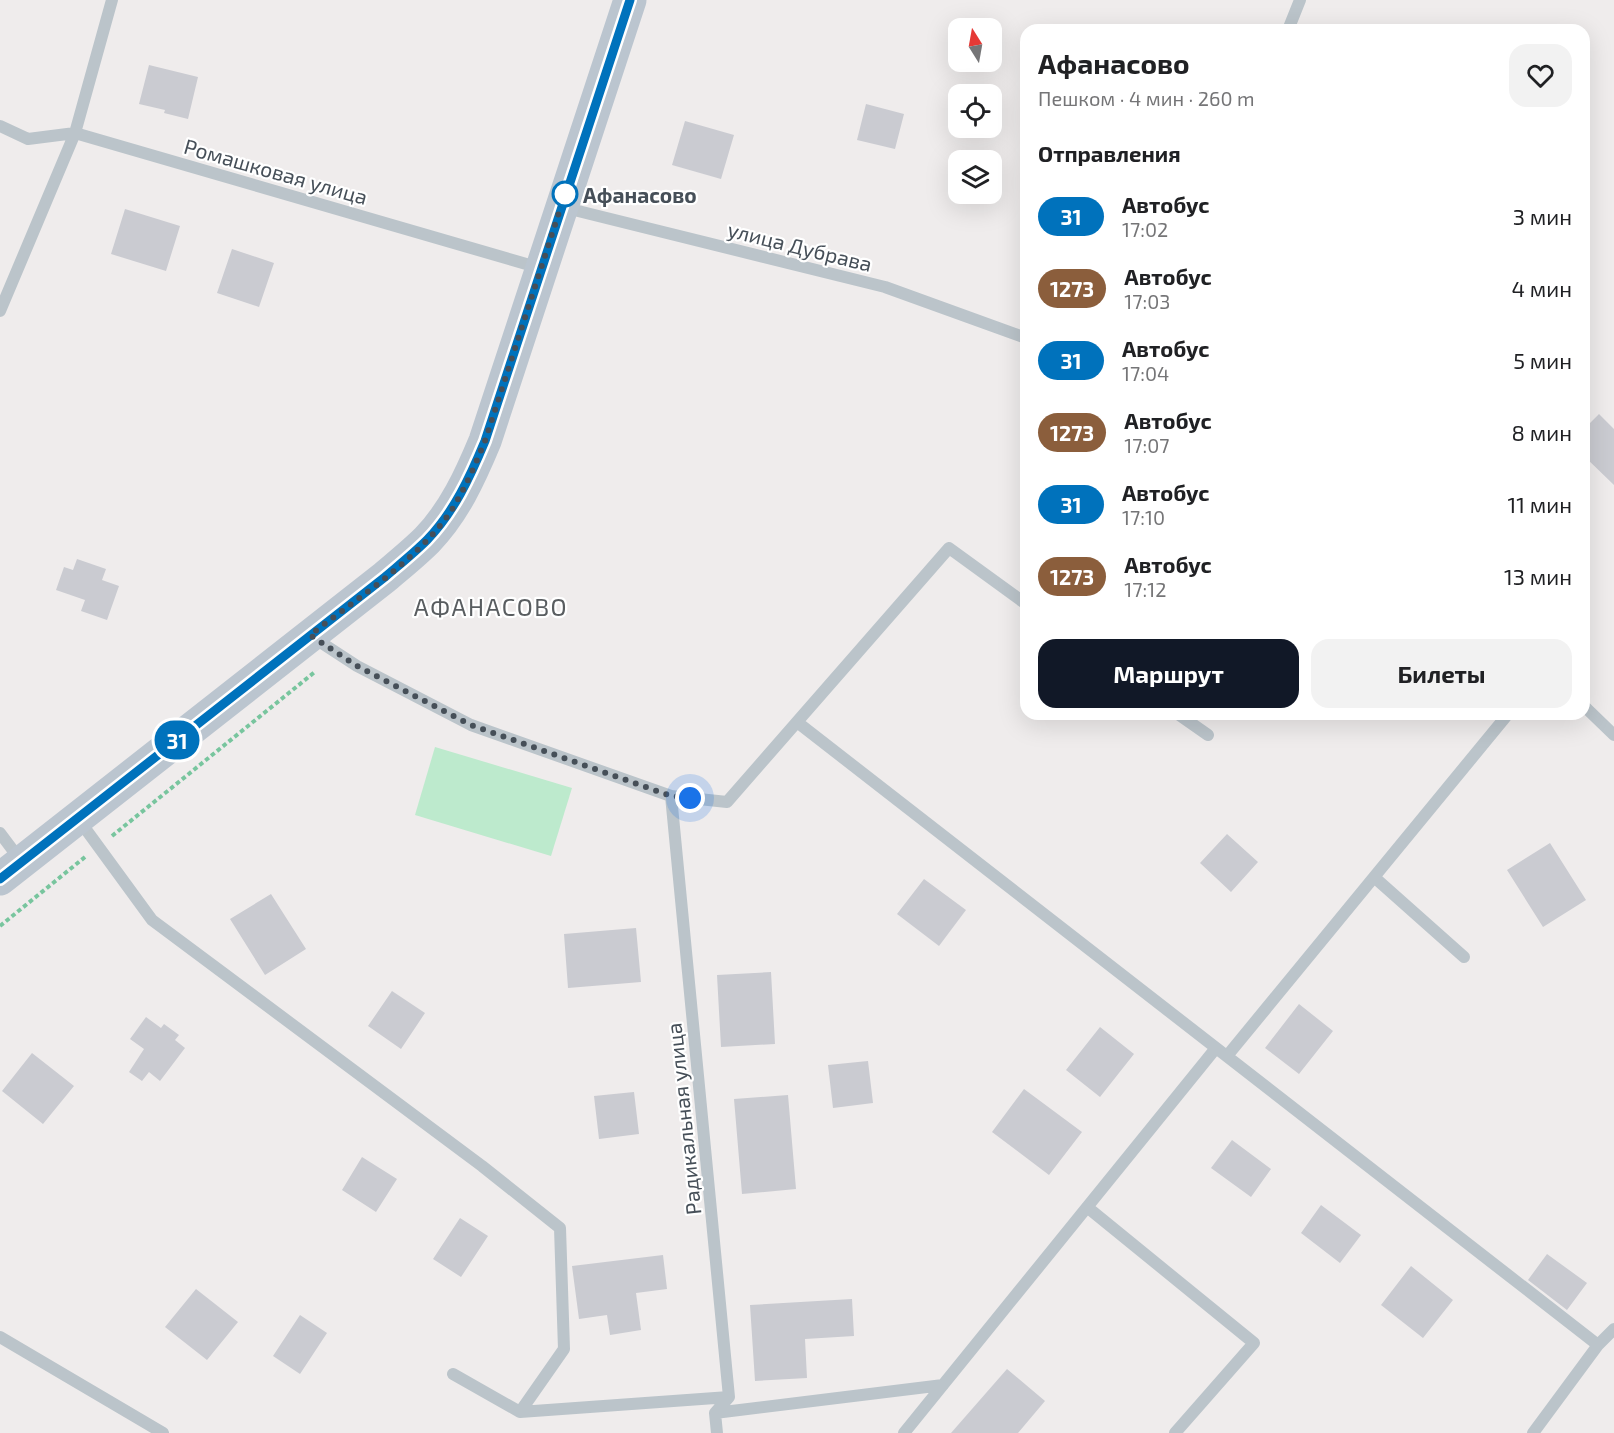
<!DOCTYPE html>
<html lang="ru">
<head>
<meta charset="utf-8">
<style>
	:root { --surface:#fff; --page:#f2f2f2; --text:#202124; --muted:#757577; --accent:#111827 }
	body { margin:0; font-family:"Exo 2",sans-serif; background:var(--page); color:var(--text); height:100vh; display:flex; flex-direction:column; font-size:22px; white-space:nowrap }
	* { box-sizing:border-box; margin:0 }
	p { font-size:20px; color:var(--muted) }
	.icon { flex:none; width:33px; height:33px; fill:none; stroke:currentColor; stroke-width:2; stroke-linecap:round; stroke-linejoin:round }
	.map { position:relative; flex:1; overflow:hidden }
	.details { position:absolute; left:1020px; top:24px; width:570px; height:696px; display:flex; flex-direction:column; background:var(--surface); border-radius:18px; box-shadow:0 6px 24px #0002 }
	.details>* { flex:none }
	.badge { padding:0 12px; border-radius:20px; font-size:21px; line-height:39px }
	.needle { width:39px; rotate:349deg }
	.fabs { position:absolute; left:948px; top:18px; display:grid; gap:12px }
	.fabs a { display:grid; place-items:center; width:54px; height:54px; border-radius:12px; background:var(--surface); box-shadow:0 6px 24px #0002; font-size:30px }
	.you { position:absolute; width:30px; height:30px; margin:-15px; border:4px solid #fff; border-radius:50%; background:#1a73e8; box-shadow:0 0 0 9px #1a73e833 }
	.map>.badge { position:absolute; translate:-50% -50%; box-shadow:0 0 0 3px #fff }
	h2 { padding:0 18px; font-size:22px; line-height:54px }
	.round { display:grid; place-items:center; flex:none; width:63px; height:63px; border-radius:18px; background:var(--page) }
	.overview { display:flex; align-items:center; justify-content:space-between; height:102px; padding:0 18px }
	h1 { font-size:28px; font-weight:700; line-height:45px }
	.cta { display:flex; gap:12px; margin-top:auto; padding:12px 18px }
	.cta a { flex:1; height:69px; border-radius:18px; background:var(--accent); color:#fff; font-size:24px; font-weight:700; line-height:69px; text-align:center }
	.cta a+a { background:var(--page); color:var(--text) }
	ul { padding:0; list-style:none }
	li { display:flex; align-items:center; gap:18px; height:72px; padding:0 18px }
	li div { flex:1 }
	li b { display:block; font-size:22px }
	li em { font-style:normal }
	li .badge { min-width:66px; font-weight:700; text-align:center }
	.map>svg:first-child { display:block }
	.green { fill:#bdeacd }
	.building { fill:#cacbd1 }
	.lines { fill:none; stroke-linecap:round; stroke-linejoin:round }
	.path { stroke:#78c59e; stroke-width:4; stroke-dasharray:4.5 3; stroke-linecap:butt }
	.lane { stroke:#bbc4ca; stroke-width:12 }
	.secondary { stroke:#bbc5cf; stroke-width:33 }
	.line-casing { stroke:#fff; stroke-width:14 }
	.line { stroke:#0072bc; stroke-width:9 }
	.walk { stroke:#464f58; stroke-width:6; stroke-dasharray:0 10.8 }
	.stop-dot { fill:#fff; stroke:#0072bc; stroke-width:3 }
	.labels { text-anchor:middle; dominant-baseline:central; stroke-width:4.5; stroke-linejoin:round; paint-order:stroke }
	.street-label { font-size:21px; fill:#464f58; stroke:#fff }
	.stop-label { font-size:21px; font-weight:bold; fill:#464f58; stroke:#fff; text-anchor:start }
	.quarter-label { font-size:24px; letter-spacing:1.5px; fill:#595d60; stroke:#fff }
</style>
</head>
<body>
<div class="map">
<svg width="1614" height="1433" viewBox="0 0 1614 1433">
	<rect width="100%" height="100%" fill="#efecec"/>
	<path class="green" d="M435,747L572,788L551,856L415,815Z"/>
	<path class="building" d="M149,65L198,77L188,119L164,113L165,110L139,104Z
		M866,104L904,114L895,149L857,140Z
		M685,121L734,135L721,179L672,165Z
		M125,209L180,226L166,271L111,254Z
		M232,249L274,263L259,307L217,293Z
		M1599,414L1614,429V485L1584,456V429Z
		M77,559L106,569L102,580L119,586L107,620L81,611L85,600L56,590L64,567L73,570Z
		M1227,834L1258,862L1231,892L1200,863Z
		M1550,843L1586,900L1543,927L1507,870Z
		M924,879L966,910L939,946L897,914Z
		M271,894L306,949L265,975L230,919Z
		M636,928L641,982L568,988L564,934Z
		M771,972L775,1044L721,1047L717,975Z
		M392,991L425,1013L401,1049L368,1026Z
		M1299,1004L1333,1031L1299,1074L1265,1048Z
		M146,1017L161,1028L164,1024L179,1035L175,1040L185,1048L160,1081L149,1072L142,1081L129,1072L144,1049L130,1039Z
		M1100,1027L1134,1054L1100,1097L1066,1070Z
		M32,1053L74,1086L43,1124L2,1091Z
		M868,1061L873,1103L833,1108L828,1065Z
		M1024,1089L1082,1132L1049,1175L992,1132Z
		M634,1092L639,1134L599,1139L594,1096Z
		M788,1095L796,1189L742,1194L734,1099Z
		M1232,1140L1271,1169L1251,1197L1211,1168Z
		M362,1157L397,1179L376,1212L342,1190Z
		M1321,1205L1361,1235L1340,1263L1301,1233Z
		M460,1218L488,1236L461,1277L433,1259Z
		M1547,1254L1587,1283L1567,1310L1528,1280Z
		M663,1255L667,1289L636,1293L641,1330L610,1335L607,1315L579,1319L572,1266Z
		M1411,1266L1453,1300L1423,1338L1381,1305Z
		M196,1289L238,1322L207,1360L165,1327Z
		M852,1299L854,1336L805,1339L807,1378L755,1381L750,1305Z
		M300,1315L327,1333L300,1374L273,1356Z
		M1007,1369L1045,1401L1018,1433H951Z"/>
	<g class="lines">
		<path class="path" d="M112,836L316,671
			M0,926L85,857"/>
		<path class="lane" d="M1288,30L1300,0
			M0,126L28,139L75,133L540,268
			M562,207L885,287L1026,338
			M0,311L75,133L112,0
			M311,636L357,666L471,725L671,796L727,802L949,548L1026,604
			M1584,706L1614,735
			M1178,714L1208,735
			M797,722L1598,1345
			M671,796L729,1397L715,1413L717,1433
			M79,820L152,920L482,1166L560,1228L564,1349L520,1412L453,1374
			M0,833L21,861
			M1374,877L1464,957
			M1227,1056L1508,714
			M1087,1207L1254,1343L1175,1433
			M0,1337L163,1433
			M520,1412L729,1397
			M715,1413L943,1385
			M904,1433L1216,1048
			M1533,1433L1598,1345L1614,1329"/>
		<path class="secondary" d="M0,879L385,577C399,565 414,553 427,540C454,512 470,477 485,441L630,0"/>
	</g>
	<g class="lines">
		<g class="line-casing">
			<path id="line" d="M0,879L385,577C399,565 414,553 427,540C454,512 470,477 485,441L630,0"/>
		</g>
		<use href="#line" class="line"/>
		<path class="walk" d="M565,194L485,441C475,465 465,489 451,511C419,559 355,600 310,635L357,666L471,725L671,796L690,798"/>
	</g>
	<circle class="stop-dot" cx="565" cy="194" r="12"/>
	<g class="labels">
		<g class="street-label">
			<text transform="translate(276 171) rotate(16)">Ромашковая улица</text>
			<text transform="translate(800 246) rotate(14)">улица Дубрава</text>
			<text transform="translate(683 1119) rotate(-96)">Радикальная улица</text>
		</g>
		<g class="stop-label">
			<text x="583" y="194">Афанасово</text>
		</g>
		<g class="quarter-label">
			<text x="491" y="606">АФАНАСОВО</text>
		</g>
	</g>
</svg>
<div class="fabs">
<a><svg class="needle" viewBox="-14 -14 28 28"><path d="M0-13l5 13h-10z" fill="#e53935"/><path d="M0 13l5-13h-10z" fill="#757577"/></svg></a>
<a><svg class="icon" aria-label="locate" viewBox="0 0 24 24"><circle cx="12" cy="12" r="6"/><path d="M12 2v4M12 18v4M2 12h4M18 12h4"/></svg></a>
<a><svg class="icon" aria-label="layers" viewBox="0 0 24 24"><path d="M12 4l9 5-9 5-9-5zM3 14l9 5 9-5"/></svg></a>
</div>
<div class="you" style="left:690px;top:798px"></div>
<b class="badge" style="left:177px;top:740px;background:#0072bc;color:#fff">31</b>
<section class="details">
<div class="overview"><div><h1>Афанасово</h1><p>Пешком · 4 мин · 260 m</p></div><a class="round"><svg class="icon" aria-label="heart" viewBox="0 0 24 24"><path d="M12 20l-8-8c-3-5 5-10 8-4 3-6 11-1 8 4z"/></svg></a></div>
<h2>Отправления</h2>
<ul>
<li><span class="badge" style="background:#0072bc;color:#fff">31</span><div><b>Автобус</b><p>17:02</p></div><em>3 мин</em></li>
<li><span class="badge" style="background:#8b5e3c;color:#fff">1273</span><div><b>Автобус</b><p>17:03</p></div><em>4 мин</em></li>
<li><span class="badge" style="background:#0072bc;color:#fff">31</span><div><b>Автобус</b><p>17:04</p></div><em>5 мин</em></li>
<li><span class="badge" style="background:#8b5e3c;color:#fff">1273</span><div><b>Автобус</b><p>17:07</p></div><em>8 мин</em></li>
<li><span class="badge" style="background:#0072bc;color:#fff">31</span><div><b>Автобус</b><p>17:10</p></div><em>11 мин</em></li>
<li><span class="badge" style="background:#8b5e3c;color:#fff">1273</span><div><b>Автобус</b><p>17:12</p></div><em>13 мин</em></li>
</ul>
<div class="cta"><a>Маршрут</a><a>Билеты</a></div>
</section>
</div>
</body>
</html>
